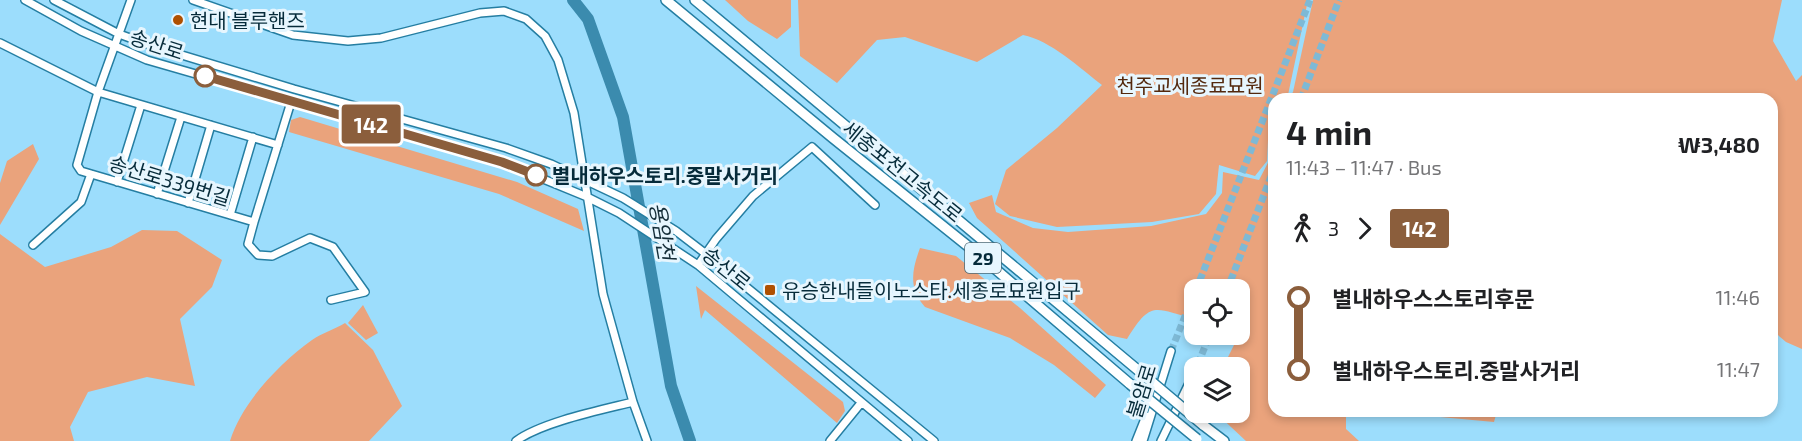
<!DOCTYPE html>
<html lang="en">
<head>
<meta charset="utf-8">
<style>
	:root { --surface:#fff; --page:#f2f2f2; --text:#202124; --muted:#757577 }
	body { margin:0; font-family:"Exo 2","Noto Sans KR",sans-serif; background:var(--page); color:var(--text); height:100vh; display:flex; flex-direction:column; font-size:22px; white-space:nowrap }
	* { box-sizing:border-box; margin:0 }
	p { font-size:20px; color:var(--muted) }
	.icon { flex:none; width:33px; height:33px; fill:none; stroke:currentColor; stroke-width:2; stroke-linecap:round; stroke-linejoin:round }
	.map { position:relative; flex:1; overflow:hidden }
	.details { position:absolute; left:1268px; top:93px; width:510px; height:324px; display:flex; flex-direction:column; background:var(--surface); border-radius:18px; box-shadow:0 3px 9px #0003 }
	.details>* { flex:none }
	.badge { padding:0 12px; border-radius:4px; font-size:21px; line-height:39px }
	.fabs { position:absolute; left:1184px; top:279px; display:grid; gap:12px }
	.fabs a { display:grid; place-items:center; width:66px; height:66px; border-radius:12px; background:var(--surface); box-shadow:0 3px 9px #0003; font-size:30px }
	.map>.badge { position:absolute; translate:-50% -50%; box-shadow:0 0 0 3px #fff }
	.legs { display:flex; align-items:center; gap:9px; height:66px; padding:0 18px; font-size:20px }
	.legs p { margin-inline-start:auto }
	.headline { display:flex; align-items:center; justify-content:space-between; height:102px; padding:0 18px }
	h1 { font-size:33px; font-weight:700; line-height:45px }
	ul { padding:0 18px; list-style:none }
	li { display:flex; align-items:center; gap:21px; height:72px; font-size:22px }
	li i { display:grid; place-items:center; width:9px; height:100%; margin:0 8px; background:currentColor }
	li i::after { content:''; width:15px; height:15px; margin:-8px; border:4px solid; border-radius:50%; background:var(--surface) }
	li p { margin-inline-start:auto }
	li:first-child i { background:linear-gradient(#0000 50%,currentColor 0) }
	li:last-child i { background:linear-gradient(currentColor 50%,#0000 0) }
	.map>svg:first-child { display:block }
	.green { fill:#eaa37c }
	.lines { fill:none; stroke-linecap:round; stroke-linejoin:round }
	.river { stroke:#3b8bae; stroke-width:12 }
	.minor-tunnel { stroke:#7eb9d5; stroke-width:7; stroke-dasharray:7 3.5; stroke-linecap:butt }
	.minor-casing { stroke:#257ea2; stroke-width:10 }
	.highway-casing { stroke:#257ea2; stroke-width:12 }
	.minor { stroke:#fff; stroke-width:7 }
	.highway { stroke:#fff; stroke-width:9 }
	.highway-bridge-casing { stroke:#257ea2; stroke-width:12; stroke-linecap:butt }
	.highway-bridge { stroke:#fff; stroke-width:9 }
	.line-1-casing { stroke:#fff; stroke-width:14 }
	.line-1 { stroke:#8b5e3c; stroke-width:9 }
	.poi-dot { fill:#af5001; stroke:#e7f6fe; stroke-width:2 }
	.stop-1-dot { fill:#fff; stroke:#8b5e3c; stroke-width:3 }
	.labels { text-anchor:middle; dominant-baseline:central; stroke-width:6; stroke-linejoin:round; paint-order:stroke }
	.shield { fill:#e7f6fe; stroke:#4a6875; stroke-width:1.5 }
	.shield-label { font-size:18px; font-weight:bold; fill:#062b3a }
	.poi-label { font-size:20px; fill:#062b3a; stroke:#e7f6fe; text-anchor:start }
	.street-label { font-size:20px; fill:#062b3a; stroke:#e7f6fe }
	.park-label { font-size:20px; fill:#53280d; stroke:#e7f6fe }
	.stop-label { font-size:20px; font-weight:bold; fill:#062b3a; stroke:#e7f6fe; text-anchor:start }
	.water-label { font-size:21px; font-style:italic; fill:#142d38; stroke:#e7f6fe }
</style>
</head>
<body>
<div class="map">
<svg width="1802" height="441" viewBox="0 0 1802 441">
	<rect width="100%" height="100%" fill="#9cddfc"/>
	<path class="green" d="M725,0H791V27L777,39L748,21Z
		M798,0H1308L1288,95L1285,99H1274L1273,114L1269,120L1267,161L1255,176L1219,165L1216,194L1199,214L1152,222L1057,227L1010,216L995,204L1006,170L1057,128L1102,85C1080,68 1050,40 1023,35L977,62L905,37L877,40L837,83L800,56Z
		M1313,0H1782L1773,41L1796,81L1802,75V349L1786,342L1772,330V99H1288L1293,92Z
		M300,117L517,182L578,209L584,231L499,194L289,132L291,120Z
		M1273,120L1274,411H1346V429L1359,441H1246L1216,413L1239,412V368L1223,367L1240,333L1239,290H1194V319C1154,308 1151,300 1127,339L1108,335L977,218L969,203L992,195L996,212L1033,228L1068,232L1151,226L1206,214L1222,193L1223,172L1259,180L1272,155Z
		M33,144L39,159L0,225V183L7,161Z
		M142,230L177,231L222,260L212,287L180,319L195,386L147,377L88,392L70,427L74,441H0V234L45,267L111,247Z
		M920,248L956,256L1020,308L1106,385L1095,398L1054,365L1010,338L925,307C908,288 912,270 920,248Z
		M696,286L843,402L845,411L837,423L705,310L701,319Z
		M363,305L378,333L366,340L348,323Z
		M345,323L373,350L402,406L369,441H230C242,402 280,363 312,340C322,333 335,329 345,323Z
		M1440,411H1497L1494,422L1440,417Z"/>
	<g class="lines">
		<path class="river" d="M573,0L588,19L623,117L671,386L690,441"/>
		<path class="minor-tunnel" d="M1301,99L1339,0
			M1196,290L1310,0
			M1227,290L1274,169
			M1171,351L1194,294
			M1198,364L1210,334"/>
		<g class="minor-casing">
			<path id="minor" d="M25,0L81,31L147,60L502,162L587,197L619,213L698,265L908,441
				M54,0L119,34L152,46L294,89L506,148L551,164L623,198L676,231L706,254L934,441
				M131,0L98,92L77,165L81,171L254,222L291,102
				M193,0L293,35L348,41L381,38L480,13L504,11L526,19L545,36L558,60L574,113L603,294L633,402L647,441
				M0,43L98,92L278,145
				M117,182L141,105
				M157,194L181,117
				M188,203L211,125
				M230,215L253,137
				M254,222L248,244L258,255L272,256L310,238L333,247L365,292L331,300
				M33,245L81,202L91,174
				M698,265L716,239L753,196L812,147L875,205
				M1197,368L1198,364
				M516,441C542,422 601,410 633,402
				M830,441L861,403
				M1136,441L1146,416
				M1143,441L1171,351
				M1161,441L1194,373"/>
		</g>
		<g class="highway-casing">
			<path id="highway" d="M666,0L833,138L979,255L1130,384
				M695,0L1139,371
				M1203,425L1224,441"/>
		</g>
		<use href="#minor" class="minor"/>
		<use href="#highway" class="highway"/>
		<g class="highway-bridge-casing">
			<path id="highway-bridge" d="M1139,371L1203,425
				M1130,384L1197,439"/>
		</g>
		<use href="#highway-bridge" class="highway-bridge"/>
	</g>
	<g class="lines">
		<g class="line-1-casing">
			<path id="line-1" d="M205,76L502,162L536,175"/>
		</g>
		<use href="#line-1" class="line-1"/>
	</g>
	<g class="poi-dot">
		<circle cx="178" cy="20" r="6"/>
		<rect x="764" y="284" width="12" height="12" rx="3"/>
	</g>
	<g class="stop-1-dot">
		<circle cx="205" cy="76" r="10"/>
		<circle cx="536" cy="175" r="10"/>
	</g>
	<g class="labels">
		<rect class="shield" x="965" y="243" width="36" height="30" rx="4.5"/>
		<g class="shield-label">
			<text x="983" y="258">29</text>
		</g>
		<g class="poi-label">
			<text x="190" y="20">현대 블루핸즈</text>
			<text x="782" y="290">유승한내들이노스타.세종로묘원입구</text>
		</g>
		<g class="street-label">
			<text transform="translate(157 44) rotate(18)">송산로</text>
			<text transform="translate(903 171) rotate(39)">세종포천고속도로</text>
			<text transform="translate(170 180) rotate(17)">송산로339번길</text>
			<text transform="translate(727 268) rotate(39)">송산로</text>
			<text transform="translate(1141 391) rotate(-73)">불암로</text>
		</g>
		<g class="park-label">
			<text x="1190" y="85">천주교세종료묘원</text>
		</g>
		<g class="stop-label">
			<text x="552" y="175">별내하우스토리.중말사거리</text>
		</g>
		<g class="water-label">
			<text transform="translate(663 231) rotate(80)">용암천</text>
		</g>
	</g>
</svg>
<div class="fabs">
<a><svg class="icon" aria-label="locate" viewBox="0 0 24 24"><circle cx="12" cy="12" r="6"/><path d="M12 2v4M12 18v4M2 12h4M18 12h4"/></svg></a>
<a><svg class="icon" aria-label="layers" viewBox="0 0 24 24"><path d="M12 4l9 5-9 5-9-5zM3 14l9 5 9-5"/></svg></a>
</div>
<b class="badge" style="left:371px;top:124px;background:#8b5e3c;color:#fff">142</b>
<section class="details">
<div class="headline"><div><h1>4 min</h1><p>11:43 – 11:47 · Bus</p></div><b>₩3,480</b></div>
<div class="legs"><svg class="icon" aria-label="walk" viewBox="0 0 24 24"><circle cx="13" cy="4" r="2"/><path d="M13 8l-2 6 4 7M11 14l-3 7M7 12l3-4h3l4 4"/></svg>3<svg class="icon" aria-label="forward" viewBox="0 0 24 24"><path d="M9 5l7 7-7 7"/></svg><b class="badge" style="background:#8b5e3c;color:#fff">142</b></div>
<ul>
<li><i style="color:#8b5e3c"></i><b>별내하우스스토리후문</b><p>11:46</p></li>
<li><i style="color:#8b5e3c"></i><b>별내하우스토리.중말사거리</b><p>11:47</p></li>
</ul>
</section>
</div>
</body>
</html>
